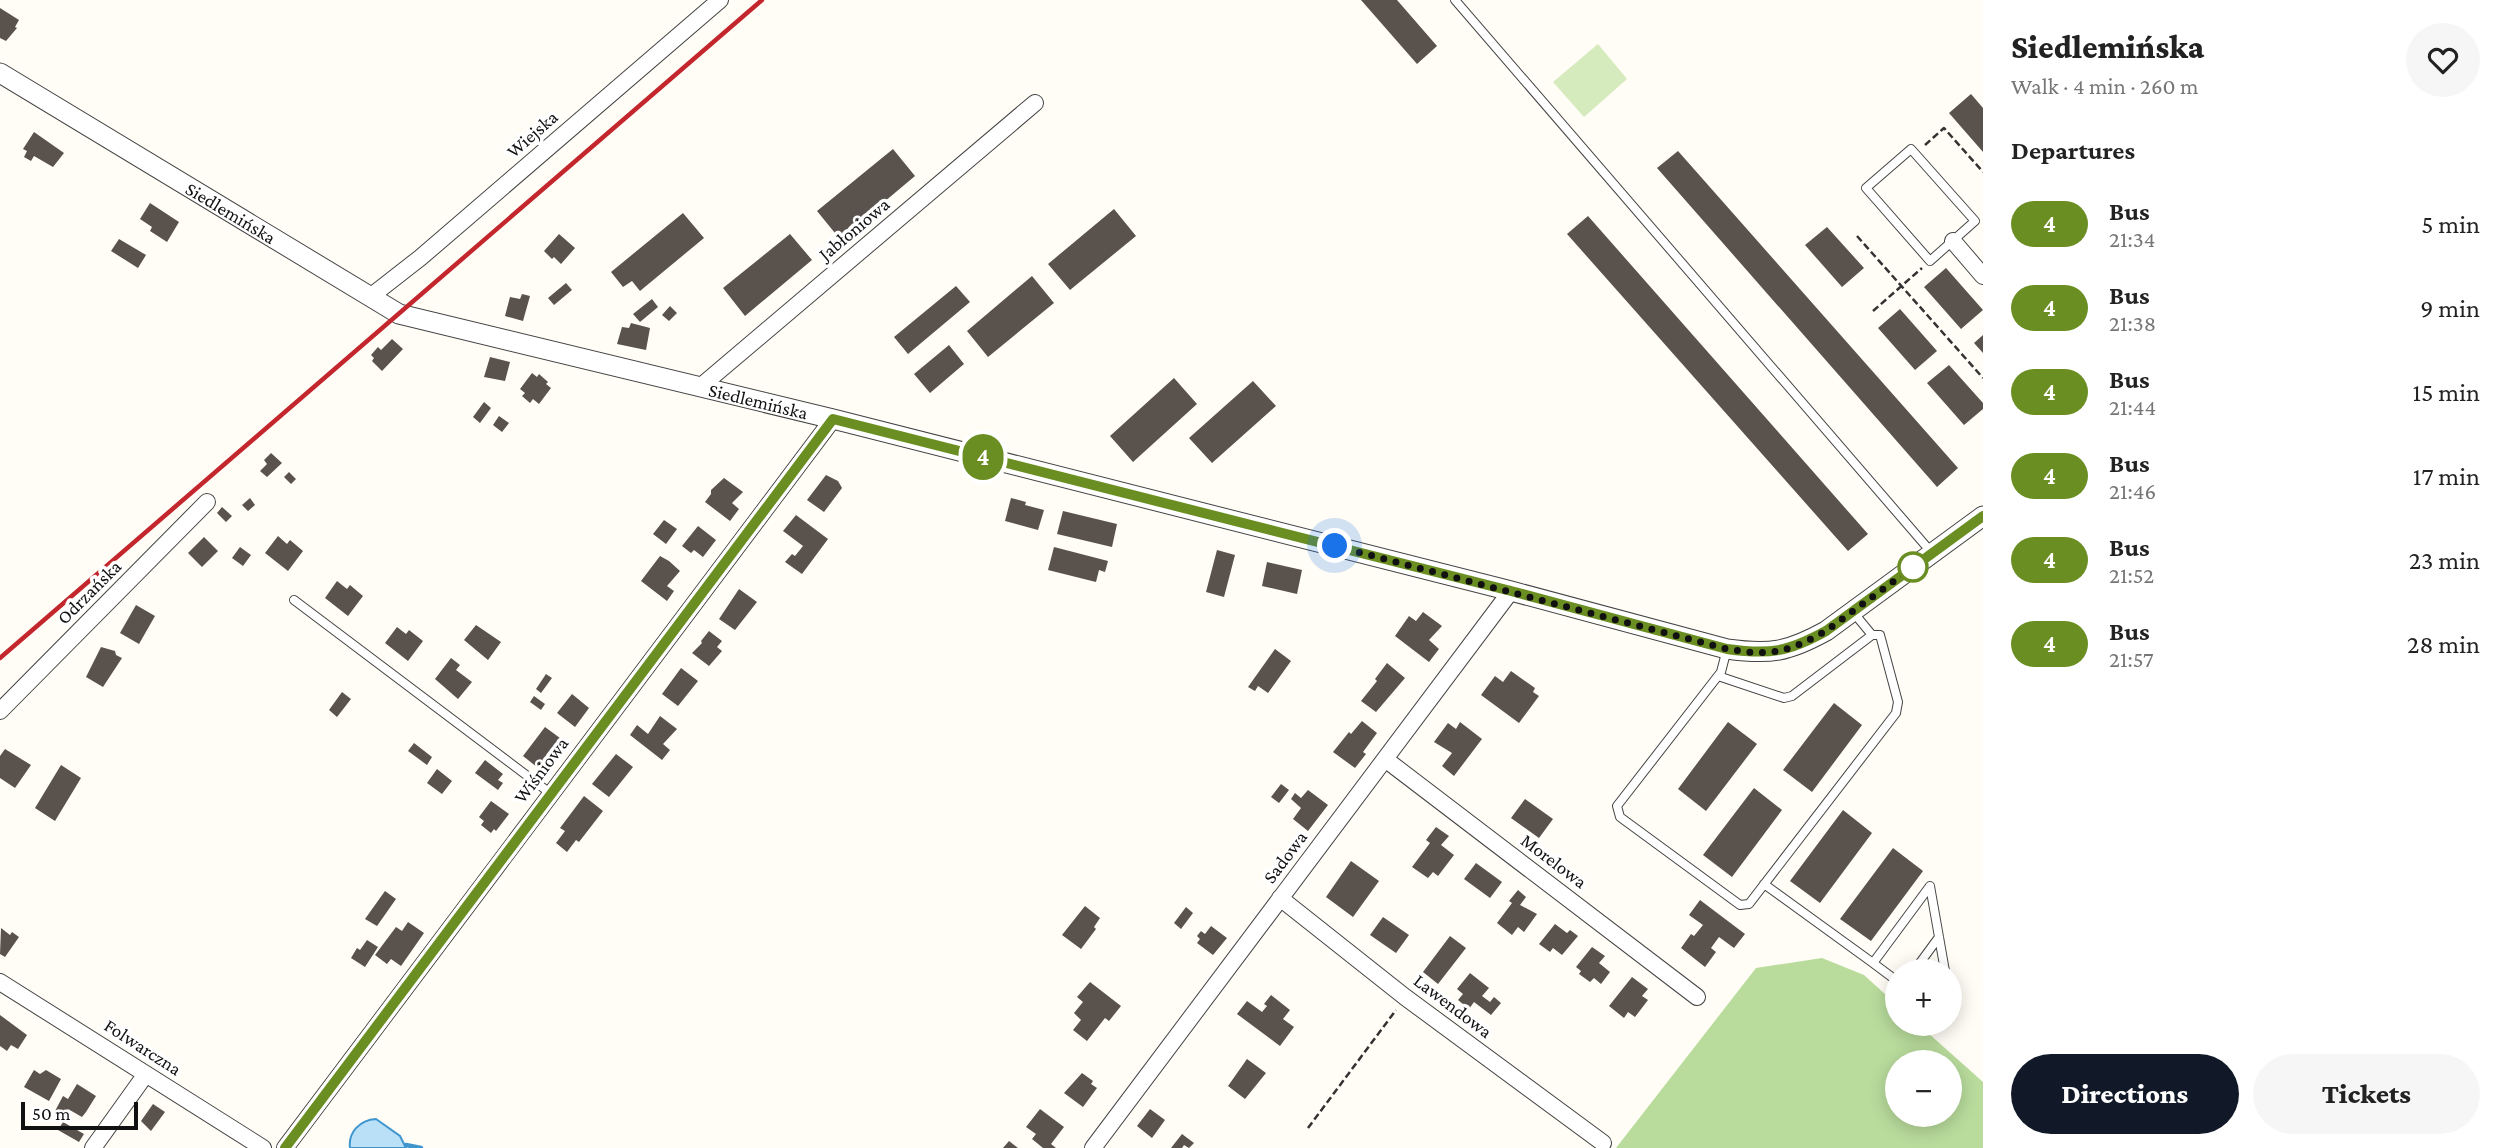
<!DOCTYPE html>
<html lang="en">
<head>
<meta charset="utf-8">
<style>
	:root { --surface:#fff; --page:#f6f6f6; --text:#222; --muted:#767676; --accent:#111827 }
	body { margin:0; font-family:"Crimson Pro",serif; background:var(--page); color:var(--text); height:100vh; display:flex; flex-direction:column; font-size:26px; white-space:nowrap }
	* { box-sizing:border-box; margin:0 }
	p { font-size:23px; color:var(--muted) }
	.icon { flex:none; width:38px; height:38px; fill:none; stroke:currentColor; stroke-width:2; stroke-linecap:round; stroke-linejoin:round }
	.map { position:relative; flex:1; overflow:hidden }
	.details { display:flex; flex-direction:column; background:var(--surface); width:525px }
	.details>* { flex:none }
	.badge { padding:0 14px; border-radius:23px; font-size:24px; line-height:46px }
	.fabs { position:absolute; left:1885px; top:959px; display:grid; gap:14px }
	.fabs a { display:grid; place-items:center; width:77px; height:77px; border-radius:50%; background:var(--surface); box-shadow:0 4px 18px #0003; font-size:35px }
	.scale { position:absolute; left:21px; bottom:18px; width:117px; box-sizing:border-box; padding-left:7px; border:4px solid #111; border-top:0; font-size:19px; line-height:24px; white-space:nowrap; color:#111; -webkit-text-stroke:5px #fff; paint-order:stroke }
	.you { position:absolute; width:35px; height:35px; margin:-18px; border:5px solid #fff; border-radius:50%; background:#1a73e8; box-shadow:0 0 0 10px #1a73e833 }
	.map>.badge { position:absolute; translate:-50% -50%; box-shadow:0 0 0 4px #fff }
	h2 { padding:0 28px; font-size:26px; line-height:63px }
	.round { display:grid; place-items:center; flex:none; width:74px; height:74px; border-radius:37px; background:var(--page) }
	.summary { display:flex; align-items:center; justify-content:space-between; height:119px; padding:0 28px }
	h1 { font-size:33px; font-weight:800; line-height:52px }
	.cta { display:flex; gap:14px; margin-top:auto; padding:14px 28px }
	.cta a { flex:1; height:80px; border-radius:42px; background:var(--accent); color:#fff; font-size:28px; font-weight:800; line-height:80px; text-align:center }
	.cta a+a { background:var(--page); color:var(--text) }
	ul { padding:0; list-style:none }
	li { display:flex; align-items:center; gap:21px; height:84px; padding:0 28px }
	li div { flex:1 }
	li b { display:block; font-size:26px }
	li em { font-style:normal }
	li .badge { min-width:77px; font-weight:700; text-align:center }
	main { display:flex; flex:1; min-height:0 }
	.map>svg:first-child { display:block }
	.green { fill:#d5ebbd }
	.forest { fill:#b9dc9c; fill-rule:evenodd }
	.water { fill:#b9e0f7; stroke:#3f96cf; stroke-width:2 }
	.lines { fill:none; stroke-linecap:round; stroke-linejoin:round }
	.stream { stroke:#3f96cf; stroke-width:4.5 }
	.building { fill:#5a524d }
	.service-casing { stroke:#444; stroke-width:10 }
	.minor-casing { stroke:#444; stroke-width:18 }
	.tertiary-casing { stroke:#444; stroke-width:21 }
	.path { stroke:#333; stroke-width:2.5; stroke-dasharray:7 3.5; stroke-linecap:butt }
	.service { stroke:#fff; stroke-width:8 }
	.minor { stroke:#fff; stroke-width:16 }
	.tertiary { stroke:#fff; stroke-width:19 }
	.rail { stroke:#c4262e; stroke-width:4.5 }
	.line-casing { stroke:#fff; stroke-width:16 }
	.line { stroke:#6b8e23; stroke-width:10 }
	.walk { stroke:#111; stroke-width:7; stroke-dasharray:0 12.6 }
	.stop-dot { fill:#fff; stroke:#6b8e23; stroke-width:3.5 }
	.labels { text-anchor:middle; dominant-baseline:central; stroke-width:7; stroke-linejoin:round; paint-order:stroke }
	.street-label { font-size:19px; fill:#111; stroke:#fff }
</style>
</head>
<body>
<main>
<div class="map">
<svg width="1983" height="1148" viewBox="0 0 1983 1148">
	<rect width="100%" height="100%" fill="#fffdf5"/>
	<path class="green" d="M1598,44L1627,79L1584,117L1553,82Z"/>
	<path class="forest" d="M1822,958L1864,975L1897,1005V1024H1918L1983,1082V1148H1616L1756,968ZM1897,1062H1950V1115H1897Z"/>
	<path class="water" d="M376,1119L400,1136L406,1148H350C348,1132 360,1120 376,1119Z"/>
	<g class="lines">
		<path class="stream" d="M406,1145L421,1148"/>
	</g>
	<path class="building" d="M1361,0H1397L1437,46L1417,64Z
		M0,8L19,20L15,27L17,28L6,41L0,38Z
		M1971,94L1983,108V152L1949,113Z
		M34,132L64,153L53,167L34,156L31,161L24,157L27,151L23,149Z
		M893,149L915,176L884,202L882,200L873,208L874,210L839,238L817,211Z
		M1678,151L1958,468L1937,487L1657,168Z
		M150,203L179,222L167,242L150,231L152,227L140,219Z
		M1114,209L1136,236L1070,290L1048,264Z
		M683,213L704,238L640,291L632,281L623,287L611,272Z
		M1588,216L1868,534L1848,551L1567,234Z
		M1827,227L1864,268L1842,287L1805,245Z
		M559,234L575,248L561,264L554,257L552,259L544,251Z
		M790,234L812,260L745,316L723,288Z
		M119,239L146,255L138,268L111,251Z
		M1946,268L1983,310L1961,329L1924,287Z
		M1032,276L1054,303L988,357L967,331Z
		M566,283L572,290L554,305L548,298Z
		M956,286L970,302L908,354L894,337Z
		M522,294L530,296L523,321L505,316L510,297L520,299Z
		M652,299L658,307L640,322L633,314Z
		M670,306L677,313L669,321L662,315Z
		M1900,309L1937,351L1915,370L1878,328Z
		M631,323L650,328L646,350L617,344L622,327L629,328Z
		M1983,335V353L1974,343Z
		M392,339L403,349L382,371L372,361L374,358L371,355L378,347L381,350Z
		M949,345L964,364L930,393L914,374Z
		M490,357L510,362L505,381L484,377Z
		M1949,365L1983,403V409L1964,425L1927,383Z
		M532,373L537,377L539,374L548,382L546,384L551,388L539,404L533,399L530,403L522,396L525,393L520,389Z
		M1174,378L1197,404L1133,462L1110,436Z
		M1253,381L1276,406L1212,463L1189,438Z
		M484,402L491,408L480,423L473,417Z
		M499,416L509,423L502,432L493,425Z
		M271,453L282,463L267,477L260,471L267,464L264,460Z
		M289,472L296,479L291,484L284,477Z
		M826,475L838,481L842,488L824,512L807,500Z
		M724,478L743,492L732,503L739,509L730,521L705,502L711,494V490Z
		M250,498L255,505L248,511L242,505Z
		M1011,498L1026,502L1025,505L1044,510L1038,530L1005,521Z
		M222,507L232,516L226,522L217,513Z
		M1063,511L1117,524L1112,547L1057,534Z
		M796,515L828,539L802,574L785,562L792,554L795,556L803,546L783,531Z
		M664,520L677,529L666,544L653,534Z
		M698,526L716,540L703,557L694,550L691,553L682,546Z
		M278,536L287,544L290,540L303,551L288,571L265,553Z
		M204,537L218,551L202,567L188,553Z
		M240,547L251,555L243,566L232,558Z
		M1054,547L1108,561L1105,572L1099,570L1096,582L1048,570Z
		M1217,550L1235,555L1224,597L1206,592Z
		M660,556L669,561L680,571L667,586L674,591L667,601L641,581Z
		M1267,562L1302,570L1297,594L1262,586Z
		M337,581L347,589L350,585L363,596L348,616L325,598Z
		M739,589L757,602L735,630L719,619Z
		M136,605L155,616L139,644L120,633Z
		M1423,612L1442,626L1429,640L1439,649L1429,662L1395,636L1409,616L1416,621Z
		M476,625L501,642L488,660L464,640Z
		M397,627L406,634L409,630L423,641L408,661L385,643Z
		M709,631L722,641L717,647L722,651L709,666L692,653L702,643L701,641Z
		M101,647L115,651L116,655L122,658L103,687L86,677Z
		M1275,649L1291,661L1268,693L1258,686L1255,691L1248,687Z
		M451,658L460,665L456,670L472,682L458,699L435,679Z
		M1387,663L1405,678L1376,712L1361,701L1377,681L1375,679Z
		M681,668L698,681L678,706L662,694Z
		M1511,671L1535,688L1533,692L1539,696L1519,723L1481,695L1495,676L1503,682Z
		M546,674L552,678L541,693L536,689Z
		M342,692L351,699L337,717L329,710Z
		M572,694L589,708L575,727L557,713Z
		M534,696L545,704L541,710L530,702Z
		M1834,703L1862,725L1812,792L1783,770Z
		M660,716L677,729L663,744L670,750L662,760L630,735L637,725L648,734Z
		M1362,721L1377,733L1363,752L1366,754L1355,768L1333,752L1349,732L1351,734Z
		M1460,722L1482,739L1454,776L1442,766L1452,753L1434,742L1448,723L1456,729Z
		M1728,722L1757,744L1706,811L1678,789Z
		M545,727L564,741L542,771L523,756Z
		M414,743L432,757L427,765L408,751Z
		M5,749L31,765L15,788L0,778V756Z
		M616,754L633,767L609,797L592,784Z
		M485,760L503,774L498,780L503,783L498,790L475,773Z
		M61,765L81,778L55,821L35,808Z
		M437,769L452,781L442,794L427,783Z
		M1281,784L1289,790L1279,803L1271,797Z
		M1754,788L1782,810L1732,877L1703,855Z
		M1308,790L1328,805L1308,831L1293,819L1301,808L1291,799L1295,793L1301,798Z
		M584,796L603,811L579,842L576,840L567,852L556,843L565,831L560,828Z
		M1525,799L1553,819L1539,838L1511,818Z
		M491,801L509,814L496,831L494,829L491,833L481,825L484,821L479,817Z
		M1843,810L1872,833L1820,903L1790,881Z
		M1436,827L1449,836L1441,845L1454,855L1438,876L1433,872L1428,878L1412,867L1430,843L1426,840Z
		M1893,848L1923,871L1871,941L1840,919Z
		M1351,861L1379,881L1353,917L1326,897Z
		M1476,863L1502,882L1490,898L1464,879Z
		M1518,890L1526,897L1520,905L1537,914L1524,932L1518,927L1512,935L1497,923L1512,903L1509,901Z
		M385,891L396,899L377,926L365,919Z
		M1700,900L1745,934L1734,948L1719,937L1711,948L1716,952L1705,967L1681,948L1691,934L1694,936L1703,925L1689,915Z
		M1085,906L1100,918L1094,927L1096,929L1081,949L1062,935Z
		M1186,907L1193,913L1181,929L1174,923Z
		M1383,917L1409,935L1396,953L1370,935Z
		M408,922L424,933L401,966L391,959L387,964L375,955L396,927L402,931Z
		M1555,924L1567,933L1570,930L1578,936L1562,955L1553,948L1550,952L1539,944Z
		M1211,926L1227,938L1213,955L1197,943L1200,939L1197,936L1201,931L1205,934Z
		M1,928L10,935L12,932L19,937L5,957L0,954Z
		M1450,936L1466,948L1438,984L1423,972Z
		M367,940L378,947L365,967L351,958L357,948L360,950Z
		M1592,947L1605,956L1599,963L1610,972L1601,984L1594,978L1590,982L1579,974L1581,971L1576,967Z
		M1470,973L1489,988L1482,996L1490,1002L1494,997L1501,1003L1491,1015L1474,1002L1469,1009L1458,1000L1463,994L1457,989Z
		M1632,977L1648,989L1642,996L1648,1000L1635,1017L1628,1012L1624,1018L1609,1006Z
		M1090,982L1121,1006L1109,1021L1105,1018L1087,1041L1073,1030L1081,1020L1074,1013L1083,1002L1077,997Z
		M1271,995L1290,1010L1283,1019L1294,1027L1280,1046L1237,1014L1247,1001L1262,1012L1267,1006L1264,1004Z
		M0,1015L27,1035L18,1049L11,1045L7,1051L0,1046Z
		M1247,1059L1266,1073L1245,1099L1228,1086Z
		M34,1070L40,1074L46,1070L61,1079L49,1101L24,1087Z
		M1082,1073L1093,1081L1091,1084L1097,1088L1083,1107L1064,1093Z
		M77,1084L96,1096L86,1112L82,1117L68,1109L62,1118L54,1113L63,1096L68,1099Z
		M153,1104L165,1112L151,1131L141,1121Z
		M1040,1109L1064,1127L1051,1144L1056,1148H1043L1032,1139L1036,1134L1026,1127Z
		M1150,1109L1165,1120L1152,1138L1137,1126Z
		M63,1122L84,1134L79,1142L58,1130Z
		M1182,1134L1194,1143L1189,1148L1184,1145L1182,1148H1171Z
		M1009,1141L1018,1148H1003Z"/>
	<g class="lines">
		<g class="service-casing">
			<path id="service" d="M1455,0L1932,553
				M1911,149L1975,221L1930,261L1866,188Z
				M294,600L550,793
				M1727,649L1721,672L1617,806L1620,817L1740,905L1749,904L1896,713L1898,702L1880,635H1872L1853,612
				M1718,676L1784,698L1792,696L1872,635
				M1764,884L1873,963L1930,886
				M1930,886L1945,971
				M1873,963L1897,981
				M1914,971L1939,937"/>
		</g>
		<g class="minor-casing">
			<path id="minor" d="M1953,241L1983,276
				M370,297L420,258L720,0
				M700,387L1035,103
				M0,711L207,502
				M1385,759L1697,997
				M1280,898L1405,997L1603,1143
				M0,982L263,1148
				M93,1148L146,1074
				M285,1148L833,419
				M1093,1148L1511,591"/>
		</g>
		<g class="tertiary-casing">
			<g id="tertiary">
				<path id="s1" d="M0,73L399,314L833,419L1511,591L1727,649C1770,655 1788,652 1826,631L1983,516"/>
			</g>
		</g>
		<path class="path" d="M1925,145L1944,128L1983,172
			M1857,236L1983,378
			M1873,311L1922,268
			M1308,1128L1396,1010"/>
		<use href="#service" class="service"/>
		<use href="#minor" class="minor"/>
		<use href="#tertiary" class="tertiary"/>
		<path class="rail" d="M0,658L762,0"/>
	</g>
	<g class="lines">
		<g class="line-casing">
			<path id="line" d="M285,1148L833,419L1511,591L1727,649C1770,655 1788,652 1826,631L1983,516"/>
		</g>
		<use href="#line" class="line"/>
		<path class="walk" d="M1335,546L1727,649L1756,653L1781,651L1803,643L1826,631L1913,567"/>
	</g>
	<circle class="stop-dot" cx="1913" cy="567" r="14"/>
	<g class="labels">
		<g class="street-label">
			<text transform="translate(532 134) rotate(-41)">Wiejska</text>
			<text stroke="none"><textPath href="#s1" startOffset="270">Siedlemińska</textPath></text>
			<text transform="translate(854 229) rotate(-40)">Jabłoniowa</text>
			<text stroke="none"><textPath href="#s1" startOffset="836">Siedlemińska</textPath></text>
			<text transform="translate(89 592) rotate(-45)">Odrzańska</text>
			<text transform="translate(541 770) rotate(-53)">Wiśniowa</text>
			<text transform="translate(1285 857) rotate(-53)">Sadowa</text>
			<text transform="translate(1554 861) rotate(37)">Morelowa</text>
			<text transform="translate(1453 1006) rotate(37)">Lawendowa</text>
			<text transform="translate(143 1047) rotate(33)">Folwarczna</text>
		</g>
	</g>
</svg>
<div class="fabs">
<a>+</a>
<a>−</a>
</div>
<div class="scale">50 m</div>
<div class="you" style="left:1335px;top:546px"></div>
<b class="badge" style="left:983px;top:457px;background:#6b8e23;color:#fff">4</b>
</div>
<section class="details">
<div class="summary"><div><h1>Siedlemińska</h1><p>Walk · 4 min · 260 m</p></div><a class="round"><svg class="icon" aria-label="heart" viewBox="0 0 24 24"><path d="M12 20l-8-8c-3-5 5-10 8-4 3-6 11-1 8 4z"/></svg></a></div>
<h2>Departures</h2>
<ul>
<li><span class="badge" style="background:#6b8e23;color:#fff">4</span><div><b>Bus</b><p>21:34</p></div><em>5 min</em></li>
<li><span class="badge" style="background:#6b8e23;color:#fff">4</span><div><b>Bus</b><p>21:38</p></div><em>9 min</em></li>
<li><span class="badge" style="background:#6b8e23;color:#fff">4</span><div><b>Bus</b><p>21:44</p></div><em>15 min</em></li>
<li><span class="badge" style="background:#6b8e23;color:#fff">4</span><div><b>Bus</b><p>21:46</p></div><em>17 min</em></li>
<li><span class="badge" style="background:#6b8e23;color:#fff">4</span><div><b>Bus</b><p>21:52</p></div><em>23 min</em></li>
<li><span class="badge" style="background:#6b8e23;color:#fff">4</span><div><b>Bus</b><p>21:57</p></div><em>28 min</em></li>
</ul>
<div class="cta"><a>Directions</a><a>Tickets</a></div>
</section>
</main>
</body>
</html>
